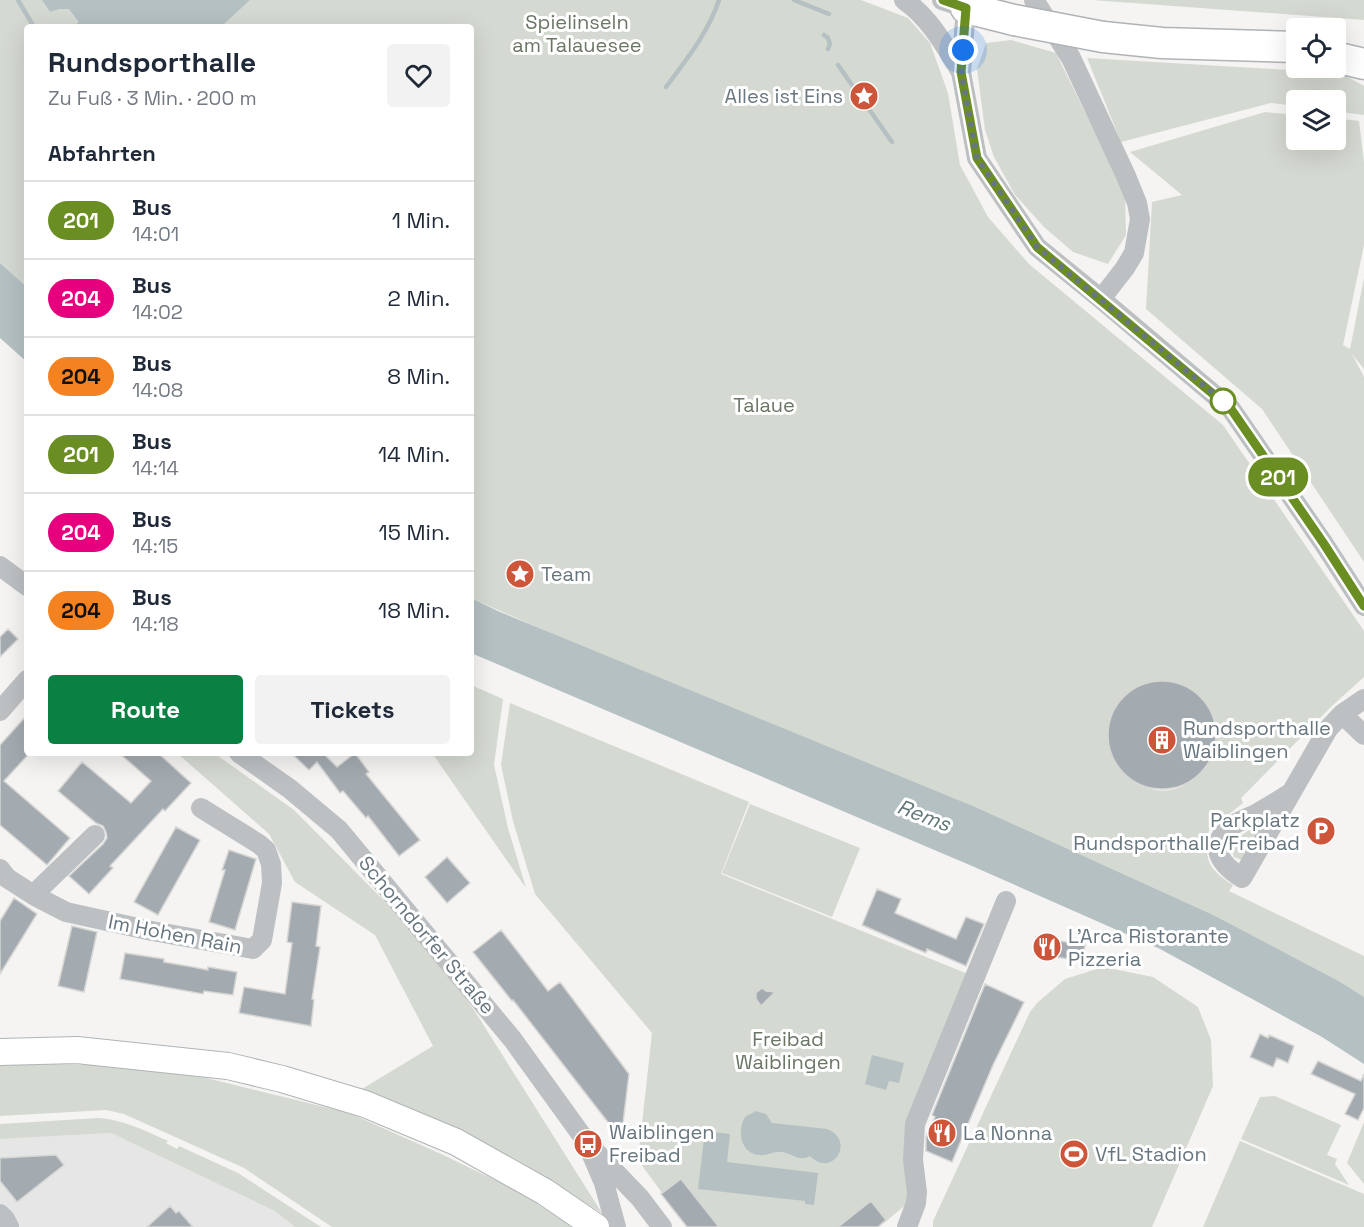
<!DOCTYPE html>
<html lang="de">
<head>
<meta charset="utf-8">
<style>
	:root { --surface:#fff; --page:#f2f2f3; --text:#1f2937; --muted:#747a83; --line:#e0e1e3; --accent:#0b8043 }
	body { margin:0; font-family:"Space Grotesk",sans-serif; background:var(--page); color:var(--text); height:100vh; display:flex; flex-direction:column; font-size:22px; white-space:nowrap }
	* { box-sizing:border-box; margin:0 }
	p { font-size:20px; color:var(--muted) }
	.icon { flex:none; width:33px; height:33px; fill:none; stroke:currentColor; stroke-width:2; stroke-linecap:round; stroke-linejoin:round }
	.map { position:relative; flex:1; overflow:hidden }
	.details { position:absolute; left:24px; top:24px; width:450px; height:732px; display:flex; flex-direction:column; background:var(--surface); border-radius:6px; box-shadow:0 6px 24px #0002 }
	.details>* { flex:none }
	.badge { padding:0 12px; border-radius:20px; font-size:21px; line-height:39px }
	.buttons { position:absolute; left:1286px; top:18px; display:grid; gap:12px }
	.buttons a { display:grid; place-items:center; width:60px; height:60px; border-radius:6px; background:var(--surface); box-shadow:0 6px 24px #0002; font-size:30px }
	.you { position:absolute; width:30px; height:30px; margin:-15px; border:4px solid #fff; border-radius:50%; background:#1a73e8; box-shadow:0 0 0 9px #1a73e833 }
	.map>.badge { position:absolute; translate:-50% -50%; box-shadow:0 0 0 3px #fff }
	h2 { padding:0 24px; font-size:22px; line-height:54px }
	.round { display:grid; place-items:center; flex:none; width:63px; height:63px; border-radius:6px; background:var(--page) }
	.overview { display:flex; align-items:center; justify-content:space-between; height:102px; padding:0 24px }
	h1 { font-size:28px; font-weight:700; line-height:45px }
	.action { display:flex; gap:12px; margin-top:auto; padding:12px 24px }
	.action a { flex:1; height:69px; border-radius:6px; background:var(--accent); color:#fff; font-size:24px; font-weight:700; line-height:69px; text-align:center }
	.action a+a { background:var(--page); color:var(--text) }
	ul { padding:0; list-style:none }
	li { display:flex; align-items:center; gap:18px; height:78px; padding:0 24px; border-top:2px solid var(--line) }
	li div { flex:1 }
	li b { display:block; font-size:22px }
	li em { font-style:normal }
	li .badge { min-width:66px; font-weight:700; text-align:center }
	.map>svg:first-child { display:block }
	.built { fill:#e5e6e5 }
	.green { fill:#d4d9d1; fill-rule:evenodd }
	.water { fill:#b5c0c3 }
	.lines { fill:none; stroke-linecap:round; stroke-linejoin:round }
	.stream { stroke:#b5c0c3; stroke-width:4.5 }
	.building { fill:#a4abb0; stroke:#d6d6d4; stroke-width:1.5 }
	.major-casing { stroke:#b0b4b7; stroke-width:28 }
	.highway-casing { stroke:#b0b3b6; stroke-width:33 }
	.minor { stroke:#bcc0c3; stroke-width:20 }
	.major { stroke:#fff; stroke-width:26 }
	.highway { stroke:#fff; stroke-width:30 }
	.highway-bridge-casing { stroke:#b0b3b6; stroke-width:33; stroke-linecap:butt }
	.highway-bridge { stroke:#fff; stroke-width:30 }
	.line-casing { stroke:#fff; stroke-width:14 }
	.line { stroke:#6b8e23; stroke-width:9 }
	.walk { stroke:#68767f; stroke-width:6; stroke-dasharray:0 10.8 }
	.stop-dot { fill:#fff; stroke:#6b8e23; stroke-width:3 }
	.labels { text-anchor:middle; dominant-baseline:central; stroke-width:6; stroke-linejoin:round; paint-order:stroke }
	.park-label { font-size:20px; fill:#6a7765; stroke:#fff }
	.poi-label { font-size:20px; fill:#68767f; stroke:#fff; text-anchor:start }
	.street-label { font-size:20px; fill:#68767f; stroke:#fff }
	.water-label { font-size:21px; font-style:italic; fill:#63777b; stroke:#fff }
</style>
</head>
<body>
<div class="map">
<svg width="1364" height="1227" viewBox="0 0 1364 1227">
	<rect width="100%" height="100%" fill="#f5f4f2"/>
	<path class="built" d="M111,1133L275,1211L295,1227H0V1139Z"/>
	<path class="green" d="M0,0H42L50,12L60,9H69L78,23L75,27H27V287L0,263Z
		M250,0H861L908,18L930,43L948,93L960,165L988,217L1029,264L1223,425L1364,631V677L1332,706L1241,798L1243,803L1209,830C1204,860 1207,868 1233,885L1229,891L1364,956V997L1342,983L471,598V27H221ZM1159,681C1262,692 1207,821 1138,784C1128,778 1118,770 1113,758C1102,731 1112,697 1141,685C1147,683 1153,683 1159,681Z
		M1092,0H1364V20Z
		M1011,40L1056,53L1125,194L1126,235L1108,264L1073,252L1044,227L1015,195L994,157L985,130L977,69L986,43Z
		M1087,58L1341,73L1364,86V115L1335,111V100H1296V106L1271,103L1121,142Z
		M1265,112L1296,115V140H1335V118L1359,121L1364,162V245L1343,345L1350,349L1364,278V369L1352,354L1364,377V562L1262,409L1146,309L1152,202L1182,195L1130,152Z
		M471,685L503,699L494,765L508,828L526,888L432,753H471Z
		M510,703L749,802L721,874L968,974L923,1085L913,1199L879,1227H687L638,1160L652,1033L535,894L513,821L501,765Z
		M177,753H214L294,810L421,938L474,1010L602,1213L466,1132L357,1092L433,1046L375,935L295,882L269,834Z
		M750,804L860,848L832,917L722,873Z
		M1264,820L1267,821L1242,860L1234,857L1231,847L1236,839Z
		M1103,967L1153,977L1198,1007L1211,1040L1213,1086L1152,1227H933V1221L1030,1012L1037,1003L1065,979Z
		M0,1063L107,1065L170,1069L349,1113L439,1153L518,1191L572,1227H332L244,1168L124,1114L106,1110L0,1116Z
		M1275,1096L1341,1125L1327,1155L1337,1159L1335,1164L1349,1185L1241,1139L1260,1097Z
		M99,1118C124,1120 144,1130 168,1141L166,1143L177,1149L179,1146L238,1173L321,1227H295L275,1211L111,1133L0,1139V1124Z
		M1364,1122V1184L1347,1163Z
		M1240,1141L1364,1194V1227H1203Z"/>
	<path class="water" d="M42,0H250L221,27H75L78,22L69,9H60L50,12Z
		M0,263L27,287V362L0,338Z
		M471,598L500,612L975,807L1213,915L1342,983L1364,997V1064L1322,1037L1160,949L972,866L471,653Z
		M872,1055L904,1063L899,1083L889,1081L886,1090L865,1084Z
		M756,1111L766,1114L772,1123L827,1129C856,1140 833,1179 810,1156C798,1162 794,1154 782,1152C774,1151 767,1156 759,1155C740,1153 737,1130 745,1117Z
		M705,1131L730,1134L727,1162L818,1173L814,1205L805,1204V1201L698,1189Z"/>
	<g class="lines">
		<path class="stream" d="M18,0L34,27
			M794,0L829,14
			M824,35L828,38L830,44L828,49
			M838,65L892,142
			M666,87C686,60 708,33 719,0"/>
	</g>
	<path class="building" d="M8,629L18,639L0,657V637Z
		M1108 735a54 54 0 1 1 108 0a54 54 0 1 1-108 0Z
		M27,715V756L4,781L70,838L47,865L0,825V745Z
		M119,753H158L191,783L165,811L163,809L110,866L113,868L89,894L69,876L103,844L107,838L106,832L103,826L96,823L58,791L82,762L131,803L151,781Z
		M291,753H327L325,755L337,767L355,753L369,772L366,774L420,840L399,856L368,816L366,818L343,791L340,793L317,762L309,770Z
		M176,827L200,840L158,915L134,902Z
		M229,850L256,859L235,930L209,922L225,870H222Z
		M447,857L470,883L447,903L425,877Z
		M877,889L901,899L895,913L956,939L966,917L984,924L966,966L927,949L926,953L862,925Z
		M14,898L37,914L0,974V921Z
		M292,902L321,906L316,946L320,947L312,999L314,1000L311,1026L239,1013L244,987L285,994L292,943L287,942Z
		M72,926L97,932L84,992L58,986Z
		M501,930L548,991L560,982L629,1074L621,1139L513,1000L512,1001L473,952Z
		M1036,937L1085,945L1083,961L1034,954Z
		M125,953L164,959V962L193,967L208,970V967L237,972L233,995L204,991L203,994L120,979Z
		M985,984L1024,1002L993,1065L952,1162L926,1151V1137L935,1117L932,1115Z
		M762,988L766,991L775,992L761,1006L756,999V993Z
		M1260,1034L1268,1038L1269,1035L1294,1046L1288,1063L1277,1058L1273,1067L1250,1057Z
		M1318,1061L1361,1081L1364,1074V1108L1358,1120L1345,1114L1355,1094L1311,1074Z
		M56,1155L64,1165L17,1202L0,1181V1158Z
		M681,1179L719,1227H687L661,1194Z
		M871,1201L886,1220L878,1227H838Z
		M170,1206L176,1213L179,1211L193,1227H147Z"/>
	<g class="lines">
		<g class="major-casing">
			<path id="major" d="M0,1052L77,1050L228,1066L282,1079L365,1104L456,1142L545,1192L596,1227"/>
		</g>
		<g class="highway-casing">
			<path id="highway" d="M966,8L1014,20
				M1103,37L1162,43L1296,47
				M1335,57L1364,64"/>
		</g>
		<path class="minor" d="M904,0C930,18 945,46 961,72
			M942,0L966,8L961,72L977,158L1037,247L1101,299L1231,409L1324,544L1364,606
			M1034,0L1071,58L1126,176L1137,203L1140,219L1134,253L1125,268L1101,299
			M0,566L27,586
			M0,711L27,680
			M1342,714L1364,735
			M239,753L290,789L339,830L513,1040L588,1144L640,1198L662,1227
			M1289,794C1278,801 1268,807 1256,814C1250,817 1241,820 1235,824C1206,843 1218,863 1242,878L1328,729L1342,714L1364,699
			M0,869L7,878L35,896L66,912L152,931L253,949L262,940L272,883L271,864L266,850L259,844L201,808
			M33,895L95,835
			M592,1155L604,1183L616,1227
			M0,1214L5,1219L9,1227
			M907,1227L916,1203L917,1192L913,1160L915,1124L1006,901"/>
		<use href="#major" class="major"/>
		<use href="#highway" class="highway"/>
		<g class="highway-bridge-casing">
			<path id="highway-bridge" d="M1014,20L1103,37"/>
		</g>
		<use href="#highway-bridge" class="highway-bridge"/>
	</g>
	<g class="lines">
		<g class="line-casing">
			<path id="line" d="M943,0L966,8L961,72L977,158L1037,247L1231,409L1324,544L1364,606"/>
		</g>
		<use href="#line" class="line"/>
		<path class="walk" d="M963,50L961,72L977,158L1037,247L1223,401"/>
	</g>
	<defs>
		<g id="sight-disc" transform="scale(1.5)"><circle r="9.5" fill="#cc553a" stroke="#fff"/><path d="M0-6L1.8-2.2L6-1.7L2.9 1.2L3.7 5.4L0 3.3L-3.7 5.4L-2.9 1.2L-6-1.7L-1.8-2.2Z" fill="#fff"/></g>
		<g id="building-disc" transform="scale(1.5)"><circle r="9.5" fill="#cc553a" stroke="#fff"/><path d="M-4-6H4V6H1V3H-1V6H-4ZM-2.5-4.3h1.7v1.8h-1.7ZM.8-4.3h1.7v1.8H.8ZM-2.5-1h1.7V.8h-1.7ZM.8-1h1.7V.8H.8Z" fill="#fff"/></g>
		<g id="parking-disc" transform="scale(1.5)"><circle r="9.5" fill="#cc553a" stroke="#fff"/><path d="M-3.5-5.5H1a3.5 3.5 0 0 1 0 7H-1V5.5H-3.5ZM-1-3.4V-.6H.8a1.4 1.4 0 0 0 0-2.8Z" fill="#fff"/></g>
		<g id="restaurant-disc" transform="scale(1.5)"><circle r="9.5" fill="#cc553a" stroke="#fff"/><path d="M-5-6h1v4h1v-4h1v4h1v-4h1v5L-1.5 .5V6h-2V.5L-5-1ZM5-6V6H3V1.5H1.5Q1.5-4 5-6Z" fill="#fff"/></g>
		<g id="bus-disc" transform="scale(1.5)"><circle r="9.5" fill="#cc553a" stroke="#fff"/><path d="M-5-6H5V4H4V6H2V4H-2V6H-4V4H-5ZM-3.5-4V0h7V-4ZM-3.5 1.2v1.5H-2V1.2ZM2 1.2v1.5H3.5V1.2Z" fill="#fff"/></g>
		<g id="stadium-disc" transform="scale(1.5)"><circle r="9.5" fill="#cc553a" stroke="#fff"/><path d="M0-5a6.5 5 0 1 0 0 10a6.5 5 0 1 0 0-10ZM-3.5-1.8h7v3.6h-7Z" fill="#fff"/></g>
	</defs>
	<g fill-rule="evenodd">
		<use href="#sight-disc" x="864" y="96"/>
		<use href="#sight-disc" x="520" y="574"/>
		<use href="#building-disc" x="1162" y="740"/>
		<use href="#parking-disc" x="1321" y="831"/>
		<use href="#restaurant-disc" x="1047" y="947"/>
		<use href="#restaurant-disc" x="942" y="1133"/>
		<use href="#bus-disc" x="588" y="1144"/>
		<use href="#stadium-disc" x="1074" y="1154"/>
	</g>
	<circle class="stop-dot" cx="1223" cy="401" r="12"/>
	<g class="labels">
		<g class="park-label">
			<text x="577" y="22">Spielinseln<tspan x="577" dy="23">am Talauesee</tspan></text>
			<text x="764" y="405">Talaue</text>
			<text x="788" y="1039">Freibad<tspan x="788" dy="23">Waiblingen</tspan></text>
		</g>
		<g class="poi-label">
			<text x="843" y="96" text-anchor="end">Alles ist Eins</text>
			<text x="541" y="574">Team</text>
			<text x="1183" y="728">Rundsporthalle<tspan x="1183" dy="23">Waiblingen</tspan></text>
			<text x="1300" y="820" text-anchor="end">Parkplatz<tspan x="1300" dy="23">Rundsporthalle/Freibad</tspan></text>
			<text x="1068" y="936">L'Arca Ristorante<tspan x="1068" dy="23">Pizzeria</tspan></text>
			<text x="609" y="1132">Waiblingen<tspan x="609" dy="23">Freibad</tspan></text>
			<text x="963" y="1133">La Nonna</text>
			<text x="1095" y="1154">VfL Stadion</text>
		</g>
		<g class="street-label">
			<text transform="translate(175 934) rotate(11)">Im Hohen Rain</text>
			<text transform="translate(427 935) rotate(50)">Schorndorfer Straße</text>
		</g>
		<g class="water-label">
			<text transform="translate(924 815) rotate(21)">Rems</text>
		</g>
	</g>
</svg>
<div class="buttons">
<a><svg class="icon" aria-label="locate" viewBox="0 0 24 24"><circle cx="12" cy="12" r="6"/><path d="M12 2v4M12 18v4M2 12h4M18 12h4"/></svg></a>
<a><svg class="icon" aria-label="layers" viewBox="0 0 24 24"><path d="M12 4l9 5-9 5-9-5zM3 14l9 5 9-5"/></svg></a>
</div>
<div class="you" style="left:963px;top:50px"></div>
<b class="badge" style="left:1278px;top:477px;background:#6b8e23;color:#fff">201</b>
<section class="details">
<div class="overview"><div><h1>Rundsporthalle</h1><p>Zu Fuß · 3 Min. · 200 m</p></div><a class="round"><svg class="icon" aria-label="heart" viewBox="0 0 24 24"><path d="M12 20l-8-8c-3-5 5-10 8-4 3-6 11-1 8 4z"/></svg></a></div>
<h2>Abfahrten</h2>
<ul>
<li><span class="badge" style="background:#6b8e23;color:#fff">201</span><div><b>Bus</b><p>14:01</p></div><em>1 Min.</em></li>
<li><span class="badge" style="background:#e6007e;color:#fff">204</span><div><b>Bus</b><p>14:02</p></div><em>2 Min.</em></li>
<li><span class="badge" style="background:#f58220;color:#111">204</span><div><b>Bus</b><p>14:08</p></div><em>8 Min.</em></li>
<li><span class="badge" style="background:#6b8e23;color:#fff">201</span><div><b>Bus</b><p>14:14</p></div><em>14 Min.</em></li>
<li><span class="badge" style="background:#e6007e;color:#fff">204</span><div><b>Bus</b><p>14:15</p></div><em>15 Min.</em></li>
<li><span class="badge" style="background:#f58220;color:#111">204</span><div><b>Bus</b><p>14:18</p></div><em>18 Min.</em></li>
</ul>
<div class="action"><a>Route</a><a>Tickets</a></div>
</section>
</div>
</body>
</html>
